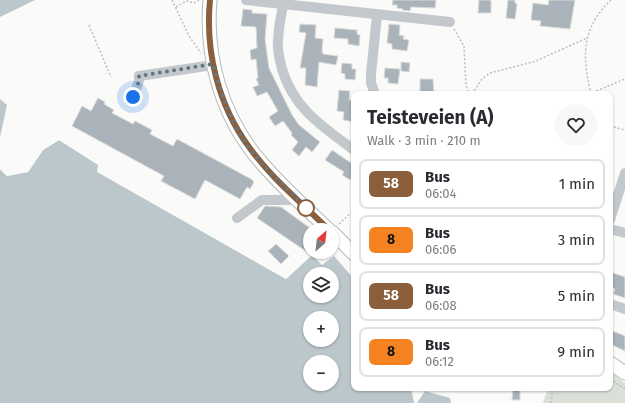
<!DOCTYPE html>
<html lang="en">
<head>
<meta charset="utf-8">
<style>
	:root { --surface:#fff; --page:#f7f7f7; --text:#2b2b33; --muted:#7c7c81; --line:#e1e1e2 }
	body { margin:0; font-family:"Fira Sans",sans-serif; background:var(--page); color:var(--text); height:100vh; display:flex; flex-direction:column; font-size:15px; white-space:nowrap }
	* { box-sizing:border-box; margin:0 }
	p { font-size:13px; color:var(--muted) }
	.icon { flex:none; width:22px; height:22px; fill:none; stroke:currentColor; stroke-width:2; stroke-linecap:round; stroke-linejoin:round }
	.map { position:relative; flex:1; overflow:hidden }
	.drawer { position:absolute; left:351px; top:91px; width:262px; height:300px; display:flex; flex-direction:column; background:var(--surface); border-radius:8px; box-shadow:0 1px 3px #0004 }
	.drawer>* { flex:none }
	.badge { padding:0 8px; border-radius:6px; font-size:14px; line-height:26px }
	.needle { width:26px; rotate:28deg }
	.controls { position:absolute; left:303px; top:223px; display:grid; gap:8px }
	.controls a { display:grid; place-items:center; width:36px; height:36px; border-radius:50%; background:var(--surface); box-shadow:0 1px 3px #0004; font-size:20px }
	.you { position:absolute; width:20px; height:20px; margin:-10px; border:3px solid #fff; border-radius:50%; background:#1a73e8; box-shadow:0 0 0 6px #1a73e833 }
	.map>.badge { position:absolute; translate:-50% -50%; box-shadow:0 0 0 2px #fff }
	.round { display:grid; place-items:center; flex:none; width:42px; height:42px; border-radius:21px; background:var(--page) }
	.headline { display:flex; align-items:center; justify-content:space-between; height:68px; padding:0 16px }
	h1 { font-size:19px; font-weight:700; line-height:30px }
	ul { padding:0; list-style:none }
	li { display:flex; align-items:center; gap:12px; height:50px; margin:0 8px 6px; padding:0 8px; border:2px solid var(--line); border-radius:8px }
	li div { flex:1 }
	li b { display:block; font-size:15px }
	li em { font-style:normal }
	li .badge { min-width:44px; font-weight:700; text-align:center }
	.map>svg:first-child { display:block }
	.green { fill:#dadfd7 }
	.water { fill:#bbc7cb; fill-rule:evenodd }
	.pier { fill:#fafaf8 }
	.building { fill:#aab3b9; stroke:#dcdcda }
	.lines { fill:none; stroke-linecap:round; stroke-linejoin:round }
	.major-casing { stroke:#b5babe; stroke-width:15 }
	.path { stroke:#bbbfc2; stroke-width:1.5; stroke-dasharray:2 2; stroke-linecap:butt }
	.minor { stroke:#c3c8cc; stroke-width:10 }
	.major { stroke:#fff; stroke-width:13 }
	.line-casing { stroke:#fff; stroke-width:9 }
	.line { stroke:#8b5e3c; stroke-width:6 }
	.walk { stroke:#657683; stroke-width:4; stroke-dasharray:0 7.2 }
	.stop-dot { fill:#fff; stroke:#8b5e3c; stroke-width:2 }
</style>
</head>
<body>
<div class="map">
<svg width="625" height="403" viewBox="0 0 625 403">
	<rect width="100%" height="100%" fill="#fafaf8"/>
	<path class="green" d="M610,372L625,383V403H543L548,388H610Z"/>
	<path class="water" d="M0,0H35L0,17Z
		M0,99L7,105L0,137Z
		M59,140L99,165L97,171L286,279L312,255L322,265L334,256L354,279V388H411L414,403H0V169L7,176L28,172L43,150ZM310,274H332V296H310ZM310,318H332V340H310ZM310,362H332V384H310Z
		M425,391L450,398L451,403H417Z"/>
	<path class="pier" d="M59,138L100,164L99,171L286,277L310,254L312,255L286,279L97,172L98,165L59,140L43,150L28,172L7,176L0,169V167L8,174L26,171L41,148Z"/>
	<path class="building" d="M393,0H436L435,8L411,7L410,11L402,10L403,9L397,8V5H392Z
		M479,0H491V13H478Z
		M508,0H515V3L517,4L515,19L506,18Z
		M549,0H575L570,29L540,26L541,21L531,20L533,3L548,5Z
		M243,9L252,10V13L267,14L265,39L269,68L292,115L299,125L320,142L312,152L306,147L299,156L292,150L298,142L291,135L292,133L283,121L275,126L269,117L278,111L267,92L257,96L253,87L259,85L256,79L258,78L256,59L251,60L250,50L257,48L256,27L241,26Z
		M300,24L316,25L315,38L323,39L322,52L323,54L338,56L336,65L319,62L317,87L305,85L306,68H300L306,33L299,32Z
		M389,24L400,25L399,35L404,36L403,39L409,40L407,51L392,49V44L387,43Z
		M335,28L357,30V34L360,35L359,46L348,44V39L334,38Z
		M401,62L410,63L409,72L401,71Z
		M342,63L352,64V69H356L355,80L345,79V74L341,73Z
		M385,68L400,69L398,84L388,83V78H384Z
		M420,79H433L434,94H420Z
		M339,90L350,91L349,100H354V122L343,120L344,112L337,111Z
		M98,98L105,102L104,104L114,110L112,113L133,124L135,121L152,130L150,134L173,146L177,139L251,179L254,182L250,189L247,187L240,199L205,180L195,199L161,181L164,176L72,126L82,106L91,111Z
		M332,150L354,165V180L351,178L350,180L342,175L344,172L325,160Z
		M265,206L281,207L310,228V254L257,218Z
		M276,244L289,256L281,264L268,251Z
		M610,272L625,277V298L613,294L615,289L610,287Z
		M610,330L625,336V351L610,344Z
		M513,388L520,389V400H512Z"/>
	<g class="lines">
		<g class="major-casing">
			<path id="major" d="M210,0C205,58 222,117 260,161C281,186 306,208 329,230
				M332,232L354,254
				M610,363L625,373"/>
		</g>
		<path class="path" d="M172,0L189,36L201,53
			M176,7L186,1L194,3L199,0
			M89,25L111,77
			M454,29L464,46L466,85L469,94
			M472,94L482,79L490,73L536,61L587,38
			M589,94L625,79
			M591,94C582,56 581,29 611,0
			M610,126L625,130
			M339,224L354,210
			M610,379L625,389
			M551,403L552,394L555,388"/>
		<path class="minor" d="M246,0L450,22
			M283,5C281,17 278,30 278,42C277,51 280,60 282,69C294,109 322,126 354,150
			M375,94L371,83V74L377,15
			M133,97L139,81V76L213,65
			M237,218L262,200H291L295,197
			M610,220L625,173
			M610,229L625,233
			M610,304L625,309"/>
		<use href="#major" class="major"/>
	</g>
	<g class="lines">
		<g class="line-casing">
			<path id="line" d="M210,0C205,51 218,105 249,147C271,178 302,203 329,230"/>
		</g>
		<use href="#line" class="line"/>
		<path class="walk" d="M133,97L139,81V76L213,64C221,94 231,123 249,148C266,170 287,188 306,208"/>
	</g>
	<circle class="stop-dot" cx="306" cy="208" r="8"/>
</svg>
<div class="controls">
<a><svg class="needle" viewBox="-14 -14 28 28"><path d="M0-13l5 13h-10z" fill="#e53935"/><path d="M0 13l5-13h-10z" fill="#7c7c81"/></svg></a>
<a><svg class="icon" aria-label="layers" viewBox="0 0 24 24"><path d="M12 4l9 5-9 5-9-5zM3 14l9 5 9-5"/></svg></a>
<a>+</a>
<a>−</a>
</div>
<div class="you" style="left:133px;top:97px"></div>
<section class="drawer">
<div class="headline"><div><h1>Teisteveien (A)</h1><p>Walk · 3 min · 210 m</p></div><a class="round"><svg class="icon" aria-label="heart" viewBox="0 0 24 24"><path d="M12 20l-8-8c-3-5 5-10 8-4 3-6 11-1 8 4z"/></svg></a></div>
<ul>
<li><span class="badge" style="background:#8b5e3c;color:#fff">58</span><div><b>Bus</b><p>06:04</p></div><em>1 min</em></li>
<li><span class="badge" style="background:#f58220;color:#111">8</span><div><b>Bus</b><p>06:06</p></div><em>3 min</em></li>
<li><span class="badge" style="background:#8b5e3c;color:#fff">58</span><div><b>Bus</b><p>06:08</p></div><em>5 min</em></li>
<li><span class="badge" style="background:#f58220;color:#111">8</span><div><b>Bus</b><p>06:12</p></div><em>9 min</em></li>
</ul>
</section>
</div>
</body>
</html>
